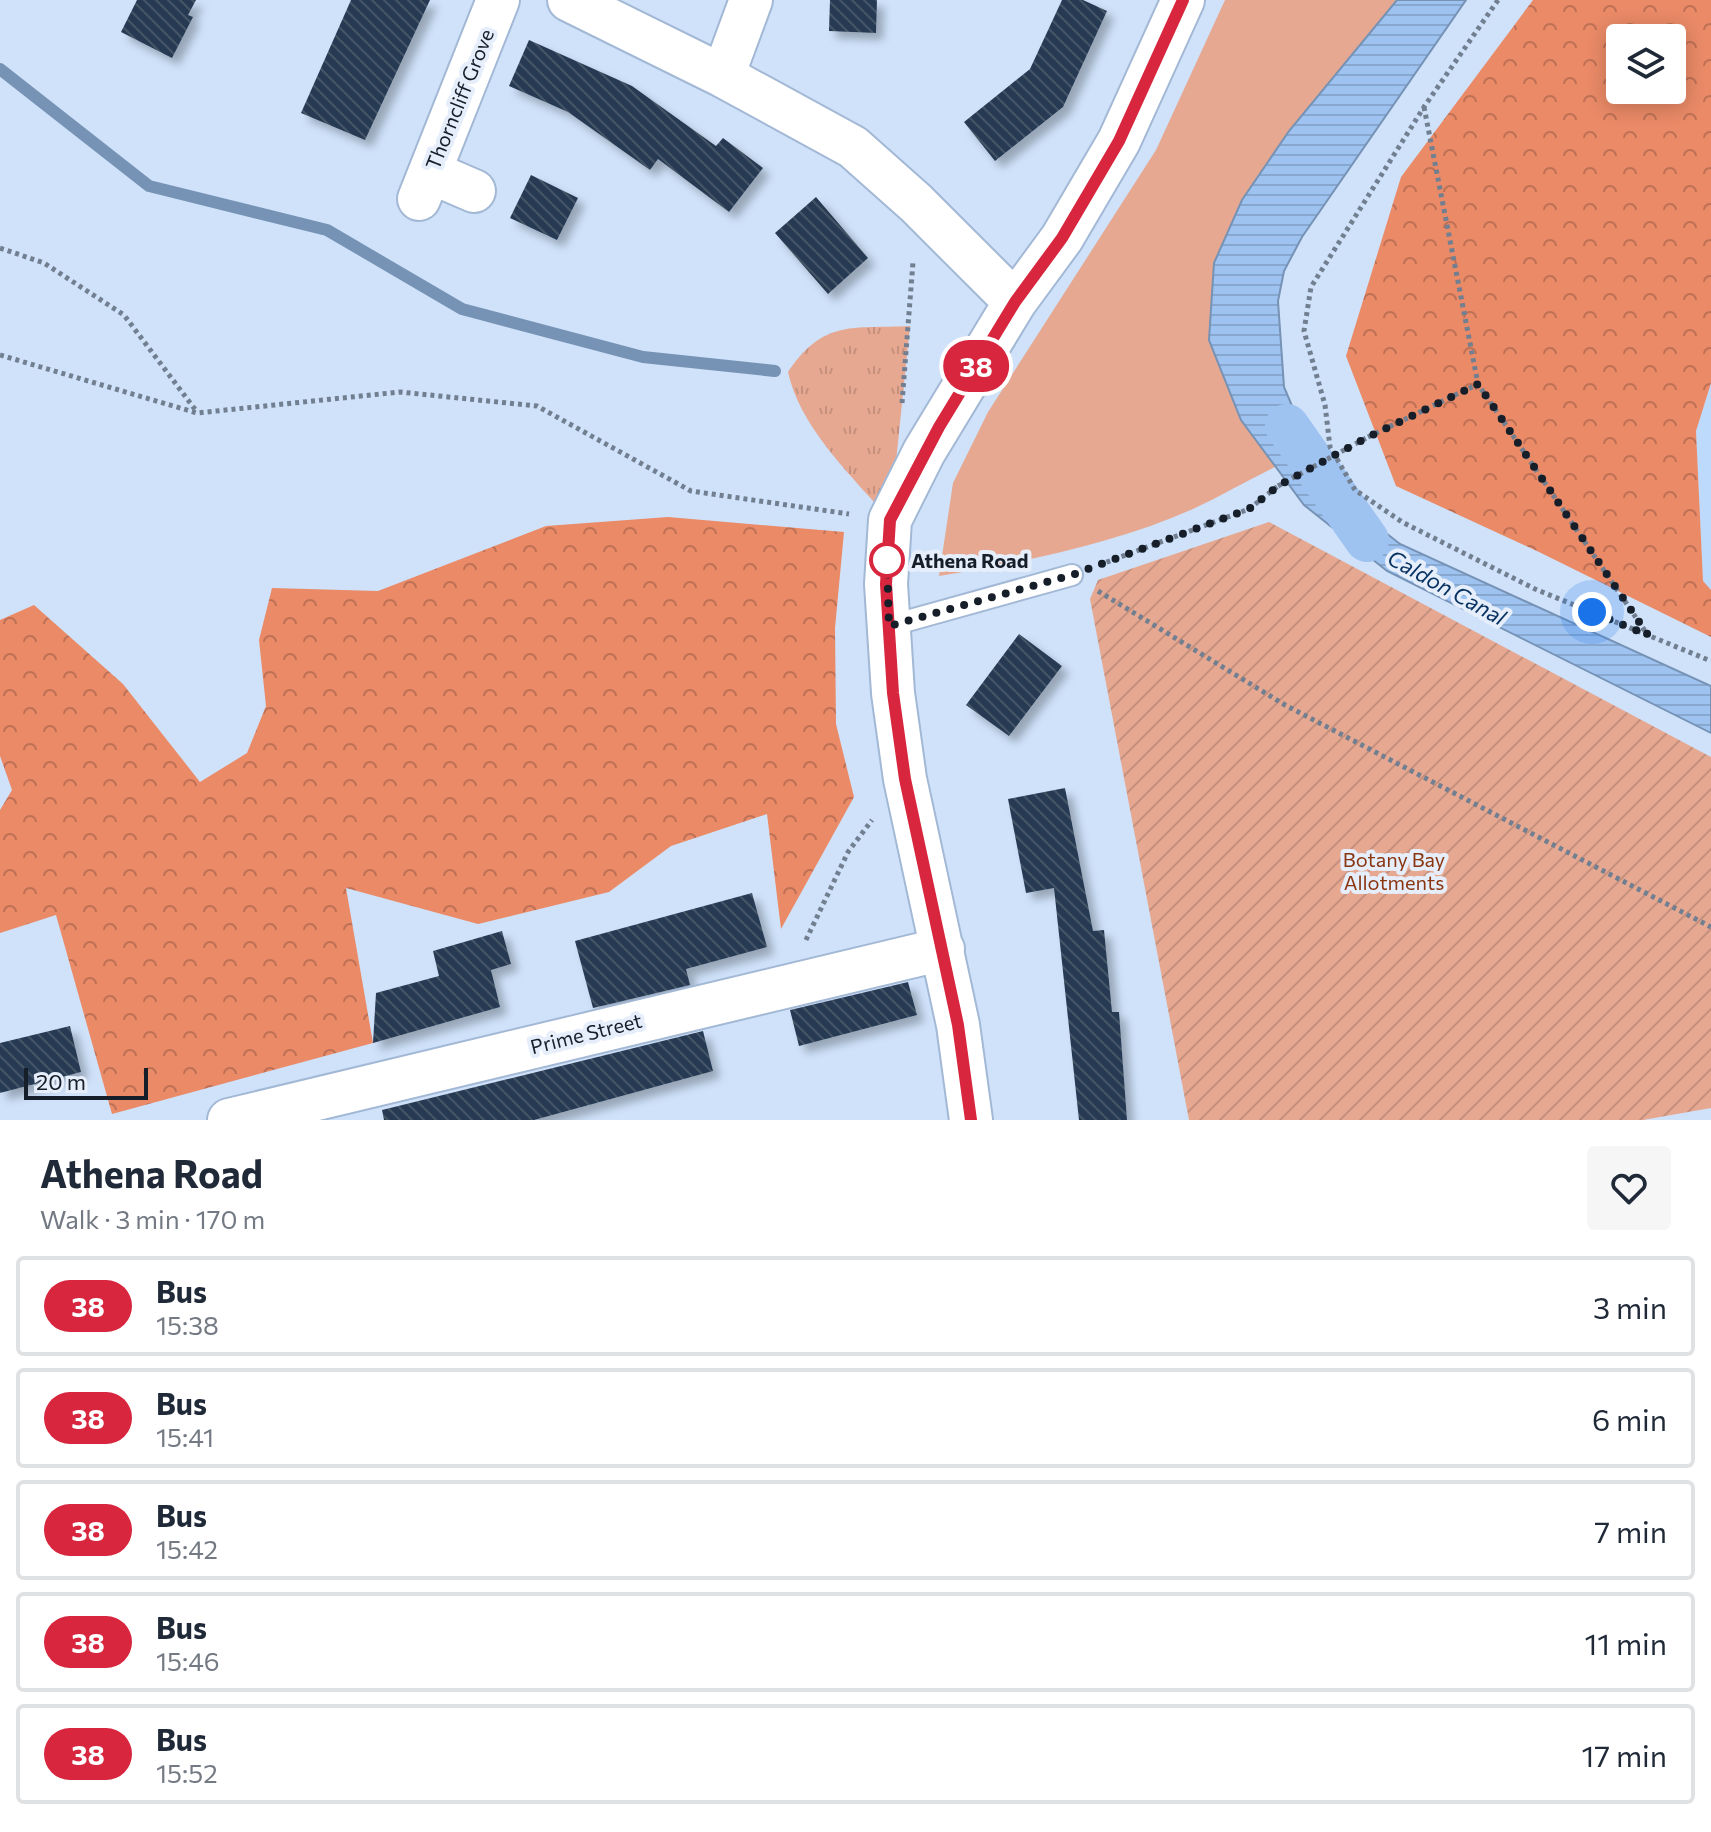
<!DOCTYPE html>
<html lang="en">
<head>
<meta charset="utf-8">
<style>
	:root { --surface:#fff; --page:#f6f6f7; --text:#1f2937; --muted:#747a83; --line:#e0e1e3 }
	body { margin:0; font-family:Commissioner,sans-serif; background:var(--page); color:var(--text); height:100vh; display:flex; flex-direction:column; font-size:30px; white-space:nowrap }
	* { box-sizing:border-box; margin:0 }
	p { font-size:26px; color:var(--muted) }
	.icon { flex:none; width:44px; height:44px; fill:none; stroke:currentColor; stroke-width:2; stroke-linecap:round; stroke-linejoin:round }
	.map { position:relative; height:1120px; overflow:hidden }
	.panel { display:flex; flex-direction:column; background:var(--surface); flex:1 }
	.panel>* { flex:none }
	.badge { padding:0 16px; border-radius:26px; font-size:28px; line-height:52px }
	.fabs { position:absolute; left:1606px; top:24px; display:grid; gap:16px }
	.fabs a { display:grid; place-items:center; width:80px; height:80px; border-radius:8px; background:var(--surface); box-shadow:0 4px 20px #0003; font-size:40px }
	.scale { position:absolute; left:24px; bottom:20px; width:124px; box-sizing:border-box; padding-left:8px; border:4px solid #161e29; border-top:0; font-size:22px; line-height:28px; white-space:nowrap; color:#161e29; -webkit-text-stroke:6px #e5eefa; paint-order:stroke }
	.you { position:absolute; width:40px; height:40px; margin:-20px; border:6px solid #fff; border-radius:50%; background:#1a73e8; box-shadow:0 0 0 12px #1a73e833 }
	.map>.badge { position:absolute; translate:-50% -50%; box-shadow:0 0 0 4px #fff }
	.round { display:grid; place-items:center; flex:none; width:84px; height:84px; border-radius:8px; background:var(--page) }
	.head { display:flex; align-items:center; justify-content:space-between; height:136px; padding:0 40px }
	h1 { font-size:38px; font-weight:700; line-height:60px }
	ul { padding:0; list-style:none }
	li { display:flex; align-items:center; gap:24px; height:100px; margin:0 16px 12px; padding:0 24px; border:4px solid var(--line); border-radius:8px }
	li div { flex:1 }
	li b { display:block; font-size:30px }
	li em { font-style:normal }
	li .badge { min-width:88px; font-weight:700; text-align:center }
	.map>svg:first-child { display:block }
	.built { fill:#bdd9fc }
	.grass { fill:url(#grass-tufts) }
	.forest { fill:url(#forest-crowns); fill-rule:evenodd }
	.park { fill:#e6a891 }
	.garden { fill:url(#garden-furrows) }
	.water { fill:url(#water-rules); stroke:#7692b5; stroke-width:2 }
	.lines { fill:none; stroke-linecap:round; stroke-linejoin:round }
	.stream { stroke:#7692b5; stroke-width:12 }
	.canal { stroke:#9fc3f1; stroke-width:44 }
	.building { fill:url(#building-back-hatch); filter:url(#shadow) }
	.lane-casing { stroke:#a2b8d5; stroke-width:24 }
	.street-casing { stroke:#a2b8d5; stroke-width:46 }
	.path { stroke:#727f91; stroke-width:5; stroke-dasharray:4 4; stroke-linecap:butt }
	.lane { stroke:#fff; stroke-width:20 }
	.street { stroke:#fff; stroke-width:42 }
	.path-bridge { stroke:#727f91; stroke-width:5; stroke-dasharray:4 4; stroke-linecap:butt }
	.line-casing { stroke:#fff; stroke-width:18 }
	.line { stroke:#d7263d; stroke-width:12 }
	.walk { stroke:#161e29; stroke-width:8; stroke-dasharray:0 14.4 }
	.stop-dot { fill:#fff; stroke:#d7263d; stroke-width:4 }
	.labels { text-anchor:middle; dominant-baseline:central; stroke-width:8; stroke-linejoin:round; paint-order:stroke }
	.street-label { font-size:20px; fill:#161e29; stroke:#e5eefa }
	.stop-label { font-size:20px; font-weight:bold; fill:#161e29; stroke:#e5eefa; text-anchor:start }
	.park-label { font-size:20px; fill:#8a3510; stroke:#e5eefa }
	.water-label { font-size:22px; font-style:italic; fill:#083261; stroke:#e5eefa }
</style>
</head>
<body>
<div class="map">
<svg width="1711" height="1120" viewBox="0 0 1711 1120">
	<defs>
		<pattern id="grass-tufts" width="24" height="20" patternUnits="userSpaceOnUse" patternTransform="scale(2)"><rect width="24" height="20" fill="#e6a891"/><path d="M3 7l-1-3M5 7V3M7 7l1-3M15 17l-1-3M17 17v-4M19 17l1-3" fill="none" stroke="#c5907d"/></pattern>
		<pattern id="forest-crowns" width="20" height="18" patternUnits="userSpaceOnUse" patternTransform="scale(2)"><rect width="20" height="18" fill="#ea8a67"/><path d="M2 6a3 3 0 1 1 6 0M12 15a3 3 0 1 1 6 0" fill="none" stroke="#bd7055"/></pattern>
		<pattern id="garden-furrows" width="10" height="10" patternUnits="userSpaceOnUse" patternTransform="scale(2)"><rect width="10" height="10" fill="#e6a891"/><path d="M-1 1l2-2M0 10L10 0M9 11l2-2" fill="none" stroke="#c5907d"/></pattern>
		<pattern id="water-rules" width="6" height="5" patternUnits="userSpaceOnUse" patternTransform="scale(2)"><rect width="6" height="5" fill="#9fc3f1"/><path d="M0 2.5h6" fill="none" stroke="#88a7cf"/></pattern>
		<pattern id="building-back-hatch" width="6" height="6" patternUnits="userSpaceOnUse" patternTransform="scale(2)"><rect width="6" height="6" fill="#283b52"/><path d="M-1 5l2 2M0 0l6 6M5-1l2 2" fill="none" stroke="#455568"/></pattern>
		<filter id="shadow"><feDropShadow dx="7" dy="7" stdDeviation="4" flood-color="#0004"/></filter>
	</defs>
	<rect width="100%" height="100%" fill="#cfe2fa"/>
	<path class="built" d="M1711,383V590L1703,581L1696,431Z"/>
	<path class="grass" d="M910,326L890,520C853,477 800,428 788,372C824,319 852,329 910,326Z"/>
	<path class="forest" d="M1533,0H1711V383L1696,431L1703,581L1711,590V637L1539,552L1396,486L1346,356L1401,177ZM1672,38V90H1620V38Z
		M668,517L844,532L835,628L836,724L854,797L781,929L767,814L671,846L609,892L478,924L346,888L373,1043L112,1114L56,915L0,933V810L12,790L0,756V620L34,605L123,684L200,782L247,753L266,706L259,640L272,588L378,591L546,526Z"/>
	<path class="park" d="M1225,0H1397L1289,131L1242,200L1241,420L1275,467C1248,480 1221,496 1193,509C1114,544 1023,562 939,576L953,483L988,412L1156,150Z"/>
	<path class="garden" d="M1269,522L1711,757V1108L1643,1120H1189L1090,599L1098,580Z"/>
	<path class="water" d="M1397,0H1466L1302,237L1284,271L1278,301L1284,387L1326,486L1400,544L1711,686V733L1387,571L1304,505L1241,420L1209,340L1214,263L1242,200L1289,131Z"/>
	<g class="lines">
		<path class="stream" d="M0,69L149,186L327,230L462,309L643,357L775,371"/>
		<path class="canal" d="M1287,426L1367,540"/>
	</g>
	<path class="building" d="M137,0H196L188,15L193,17L172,58L121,32Z
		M351,0H430L365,140L301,113Z
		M830,0H877L876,33L829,31Z
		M1062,0H1083L1107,11L1063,107L995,161L964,122L1030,69Z
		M529,40L632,86L716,146L723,138L763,168L729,212L658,159L650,170L568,112L509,86Z
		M531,175L578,198L557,240L510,218Z
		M816,197L868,258L828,294L775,233Z
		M1019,634L1062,666L1009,736L966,705Z
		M1065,788L1093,931L1104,930L1112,1012H1119L1127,1120H1079L1054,888L1026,893L1008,799Z
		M752,893L767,947L686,969L690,985L593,1008L575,941Z
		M502,931L511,964L491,970L500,1007L373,1043L376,993L439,976L433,951Z
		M908,982L917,1015L799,1046L790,1010Z
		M70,1026L81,1072L0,1093V1043Z
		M703,1031L713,1071L534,1120H384L382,1110Z"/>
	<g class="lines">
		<g class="lane-casing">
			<path id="lane" d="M889,626L1072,575"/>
		</g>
		<g class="street-casing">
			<path id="street" d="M569,0L723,76L853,147L916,203L1015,302
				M723,76L751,0
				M430,172L474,191
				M419,199L498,0
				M229,1120L943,949
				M971,1120L958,1025L905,779L893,693L886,584L890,520L924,452L1015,302L1062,238L1119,141L1183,0"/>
		</g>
		<path class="path" d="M1498,0L1424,107L1311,287L1304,331L1325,405L1330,447L1355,490L1402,522L1535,589L1711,661
			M1424,107L1478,384L1647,634
			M0,248L44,263L124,315L197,412
			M0,355L197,413L400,392L537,406L691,491L849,514
			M902,403L913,262
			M1368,437L1478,384
			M1099,565L1249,509L1278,486
			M1098,591L1285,705L1711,927
			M806,940L848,852L872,820"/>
		<use href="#lane" class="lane"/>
		<use href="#street" class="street"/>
		<path class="path-bridge" d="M1278,486L1368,437"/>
	</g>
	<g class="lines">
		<g class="line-casing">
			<path id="line" d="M971,1120L958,1025L905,779L893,693L886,584L890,520L939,427L1015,302L1062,238L1119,141L1183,0"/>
		</g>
		<use href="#line" class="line"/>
		<path class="walk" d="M887,560L889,626L1072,575L1249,509L1278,486L1368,437L1478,384L1648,635L1592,612"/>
	</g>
	<circle class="stop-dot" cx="887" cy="560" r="16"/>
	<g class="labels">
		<g class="street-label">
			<text transform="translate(459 99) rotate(-68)">Thorncliff Grove</text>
			<text transform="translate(586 1033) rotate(-14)">Prime Street</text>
		</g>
		<g class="stop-label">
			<text x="911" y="560">Athena Road</text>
		</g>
		<g class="park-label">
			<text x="1394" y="859">Botany Bay<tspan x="1394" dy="23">Allotments</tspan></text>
		</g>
		<g class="water-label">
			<text transform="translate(1447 587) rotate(29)">Caldon Canal</text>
		</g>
	</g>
</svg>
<div class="fabs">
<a><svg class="icon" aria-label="layers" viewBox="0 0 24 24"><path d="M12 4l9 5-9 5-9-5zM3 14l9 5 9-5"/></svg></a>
</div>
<div class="scale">20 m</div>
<div class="you" style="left:1592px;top:612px"></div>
<b class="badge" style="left:976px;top:366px;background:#d7263d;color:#fff">38</b>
</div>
<section class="panel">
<div class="head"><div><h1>Athena Road</h1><p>Walk · 3 min · 170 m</p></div><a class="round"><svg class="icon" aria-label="heart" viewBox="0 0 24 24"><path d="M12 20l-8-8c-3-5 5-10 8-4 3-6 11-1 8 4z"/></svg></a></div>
<ul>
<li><span class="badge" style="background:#d7263d;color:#fff">38</span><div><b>Bus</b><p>15:38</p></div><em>3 min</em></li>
<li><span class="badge" style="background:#d7263d;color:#fff">38</span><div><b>Bus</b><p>15:41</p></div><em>6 min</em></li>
<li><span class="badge" style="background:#d7263d;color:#fff">38</span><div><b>Bus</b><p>15:42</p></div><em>7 min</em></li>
<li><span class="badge" style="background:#d7263d;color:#fff">38</span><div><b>Bus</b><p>15:46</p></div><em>11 min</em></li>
<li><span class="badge" style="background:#d7263d;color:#fff">38</span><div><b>Bus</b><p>15:52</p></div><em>17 min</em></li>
</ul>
</section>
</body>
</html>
